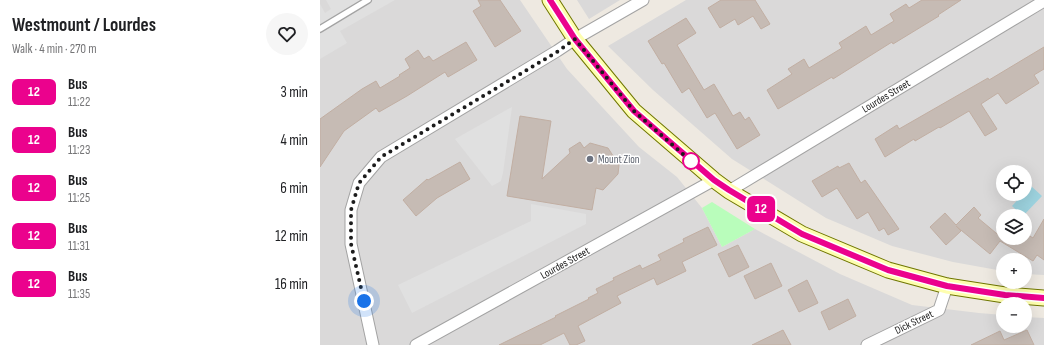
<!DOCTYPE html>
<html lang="en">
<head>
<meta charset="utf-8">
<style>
	:root { --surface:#fff; --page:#f6f6f6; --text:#202124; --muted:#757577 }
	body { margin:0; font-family:"Sofia Sans Condensed",sans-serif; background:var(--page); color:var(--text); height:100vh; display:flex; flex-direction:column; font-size:15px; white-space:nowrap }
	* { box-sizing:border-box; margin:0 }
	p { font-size:13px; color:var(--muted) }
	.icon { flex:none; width:22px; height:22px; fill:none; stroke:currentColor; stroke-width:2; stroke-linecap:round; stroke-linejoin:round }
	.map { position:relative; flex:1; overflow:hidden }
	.drawer { display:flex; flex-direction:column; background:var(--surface); width:320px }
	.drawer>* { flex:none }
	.badge { padding:0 8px; border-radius:6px; font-size:14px; line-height:26px }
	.tools { position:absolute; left:676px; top:165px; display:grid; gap:8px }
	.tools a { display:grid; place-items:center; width:36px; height:36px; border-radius:50%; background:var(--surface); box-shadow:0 4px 16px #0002; font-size:20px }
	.you { position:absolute; width:20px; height:20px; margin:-10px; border:3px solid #fff; border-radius:50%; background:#1a73e8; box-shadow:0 0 0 6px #1a73e833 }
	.map>.badge { position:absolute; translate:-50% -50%; box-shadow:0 0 0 2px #fff }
	.round { display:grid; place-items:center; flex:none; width:42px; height:42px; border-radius:21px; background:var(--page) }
	.overview { display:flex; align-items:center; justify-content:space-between; height:68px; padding:0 12px }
	h1 { font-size:19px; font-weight:700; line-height:30px }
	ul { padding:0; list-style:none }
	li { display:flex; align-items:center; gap:12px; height:48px; padding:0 12px }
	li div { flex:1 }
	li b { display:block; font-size:15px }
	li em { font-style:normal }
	li .badge { min-width:44px; font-weight:700; text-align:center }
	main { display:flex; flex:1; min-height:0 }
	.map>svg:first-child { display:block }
	.residential { fill:#dad9d9; fill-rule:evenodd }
	.park { fill:#b9fdbb }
	.parking { fill:#e0e0e0 }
	.water { fill:#9ed4e0 }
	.building { fill:#c6bbb4; stroke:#c1aea2 }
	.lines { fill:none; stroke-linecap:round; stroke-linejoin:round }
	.lane-casing { stroke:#a3a3a3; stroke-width:8 }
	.street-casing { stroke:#a3a3a3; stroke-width:13 }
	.secondary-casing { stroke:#6f7600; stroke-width:17 }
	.lane { stroke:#fff; stroke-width:5.5 }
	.street { stroke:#fff; stroke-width:11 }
	.secondary { stroke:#fefeaf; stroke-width:15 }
	.line-casing { stroke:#fff; stroke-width:9 }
	.line { stroke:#eb028d; stroke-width:6 }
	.walk { stroke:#1c1c1c; stroke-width:4; stroke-dasharray:0 7.2 }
	.worship-dot { fill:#6b7280; stroke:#fff; stroke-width:1.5 }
	.stop-dot { fill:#fff; stroke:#eb028d; stroke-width:2 }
	.labels { text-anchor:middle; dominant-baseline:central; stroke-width:3; stroke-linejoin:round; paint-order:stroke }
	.street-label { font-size:11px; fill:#1c1c1c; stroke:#fff }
	.worship-label { font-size:11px; fill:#5b616d; stroke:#fff; text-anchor:start }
</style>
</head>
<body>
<main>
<section class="drawer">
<div class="overview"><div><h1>Westmount / Lourdes</h1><p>Walk · 4 min · 270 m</p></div><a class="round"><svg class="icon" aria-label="heart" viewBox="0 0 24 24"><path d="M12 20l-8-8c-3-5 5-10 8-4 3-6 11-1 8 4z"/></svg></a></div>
<ul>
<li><span class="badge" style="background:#eb028d;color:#fff">12</span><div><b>Bus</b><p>11:22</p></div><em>3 min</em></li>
<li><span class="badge" style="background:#eb028d;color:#fff">12</span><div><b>Bus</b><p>11:23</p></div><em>4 min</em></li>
<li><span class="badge" style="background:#eb028d;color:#fff">12</span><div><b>Bus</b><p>11:25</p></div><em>6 min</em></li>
<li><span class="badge" style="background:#eb028d;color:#fff">12</span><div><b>Bus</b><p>11:31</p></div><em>12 min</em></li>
<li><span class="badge" style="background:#eb028d;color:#fff">12</span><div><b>Bus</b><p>11:35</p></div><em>16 min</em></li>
</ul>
</section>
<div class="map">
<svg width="724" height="345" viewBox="0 0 724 345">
	<rect width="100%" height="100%" fill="#eee9e1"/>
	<path class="residential" d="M0,0H200L247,69L319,147L357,177L382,208L402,247L435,229L520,274L592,305L659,313L683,315V326H705V317L724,318V345H0Z
		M257,0H300L269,19Z
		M366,0H724V275L705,274V260H683V271L633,262L572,246L506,218L412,159L333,90L288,46ZM683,172H705V194H683ZM683,216H705V238H683Z"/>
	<path class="park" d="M392,202L435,229L402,247L382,208Z"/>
	<path class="parking" d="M6,0H75L20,31L27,43L0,59V4L5,13L11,9Z
		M192,107L183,173L181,181L172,186L135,139Z
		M211,204L266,214V224L92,313L78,285L211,221Z"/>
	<path class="water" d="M711,186L722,196L703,216L692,206L703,194H705V192Z"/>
	<path class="building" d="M158,0H180L201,31L175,47L153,11L161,6Z
		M401,0H435L450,24L441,29L433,16L418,25L415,19L400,28L388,8Z
		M602,0H641L618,15L619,16L573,44L572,42L513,79L512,77L458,109L447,90L472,74L468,69L484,59L489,68L522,48L519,43L546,26L551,35L574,21L570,14L586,4L589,8Z
		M366,18L376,33L357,45L384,90L394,84L413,116L420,112L425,120L429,117L440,135L417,149L395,113L387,118L369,88L362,93L344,63L342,64L328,41Z
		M146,42L157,60L128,77L125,72L87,96L59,112L56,108L24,131L0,167V119L42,89L56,81L60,88L80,76L79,75L90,68L85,59L98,50L104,59L109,56L113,61Z
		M724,47V69L714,75L719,83L686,104L678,93L661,104L677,129L665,136L649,111L620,128L619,127L595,141L594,139L565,157L555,139L577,125L579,129L668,78L669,80Z
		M200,116L231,121L222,179L250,153L249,149L260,142L264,148L270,143L288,148L299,165L298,174L283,190L276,188L272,210L187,196Z
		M140,162L150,179L117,198L96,216L83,200L107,179L108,180Z
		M529,163L541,183L545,180L579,229L568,235L564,228L559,231L548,212L537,219L517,188L502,197L492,181L518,166L519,168Z
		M654,207L661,215L658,218L682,238H705V233L713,238L724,219V260L717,255L713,261L680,241L670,254L636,226L641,231L626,245L610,227L625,213L636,225Z
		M388,227L397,245L362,262L366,271L337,285L334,278L297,296L301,303L258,326L265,341L256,345H250L244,333L220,345H179L236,317L235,316L269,299L268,298L278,293L276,289L294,280L293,278L320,265L322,269L341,260L338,255L364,242L363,239Z
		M418,245L429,267L409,277L398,254Z
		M451,263L462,286L435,299L424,276Z
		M487,280L498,303L479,312L468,290Z
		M528,299L536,316L509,330L501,312Z
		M463,330L471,345H432Z
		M707,330L714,345H651L680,331L684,340Z"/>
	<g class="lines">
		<g class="lane-casing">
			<path id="lane" d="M0,29L48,0"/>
		</g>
		<g class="street-casing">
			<path id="street" d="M409,191L724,1
				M53,345L31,244V210L39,183L61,157L237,51L255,39L323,0
				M96,345L394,180
				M547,345L619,310L627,286"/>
		</g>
		<g class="secondary-casing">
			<path id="secondary" d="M230,0L255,39L314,111L394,180L409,191L482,234L568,270L627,286L685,295L724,298"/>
		</g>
		<use href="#lane" class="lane"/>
		<use href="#street" class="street"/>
		<use href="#secondary" class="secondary"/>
	</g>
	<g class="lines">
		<g class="line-casing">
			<path id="line" d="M230,0L255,39L314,111L394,180L409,190L482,234L568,270L627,286L685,295L724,298"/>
		</g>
		<use href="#line" class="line"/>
		<path class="walk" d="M44,301L31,244V210L39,183L61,157L237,52L255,39L314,111L371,161"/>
	</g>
	<circle class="worship-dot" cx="270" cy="159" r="4"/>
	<circle class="stop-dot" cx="371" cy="161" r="8"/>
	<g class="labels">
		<g class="street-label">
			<text transform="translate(566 96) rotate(-31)">Lourdes Street</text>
			<text transform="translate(245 263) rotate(-29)">Lourdes Street</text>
			<text transform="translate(594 322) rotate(-26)">Dick Street</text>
		</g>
		<g class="worship-label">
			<text x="278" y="159">Mount Zion</text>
		</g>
	</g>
</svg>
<div class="tools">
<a><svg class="icon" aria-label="locate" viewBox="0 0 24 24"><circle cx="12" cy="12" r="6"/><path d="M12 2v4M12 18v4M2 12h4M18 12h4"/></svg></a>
<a><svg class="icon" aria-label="layers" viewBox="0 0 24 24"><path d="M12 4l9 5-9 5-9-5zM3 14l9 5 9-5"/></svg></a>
<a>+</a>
<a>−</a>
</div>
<div class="you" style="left:44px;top:301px"></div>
<b class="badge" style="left:441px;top:209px;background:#eb028d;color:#fff">12</b>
</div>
</main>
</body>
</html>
